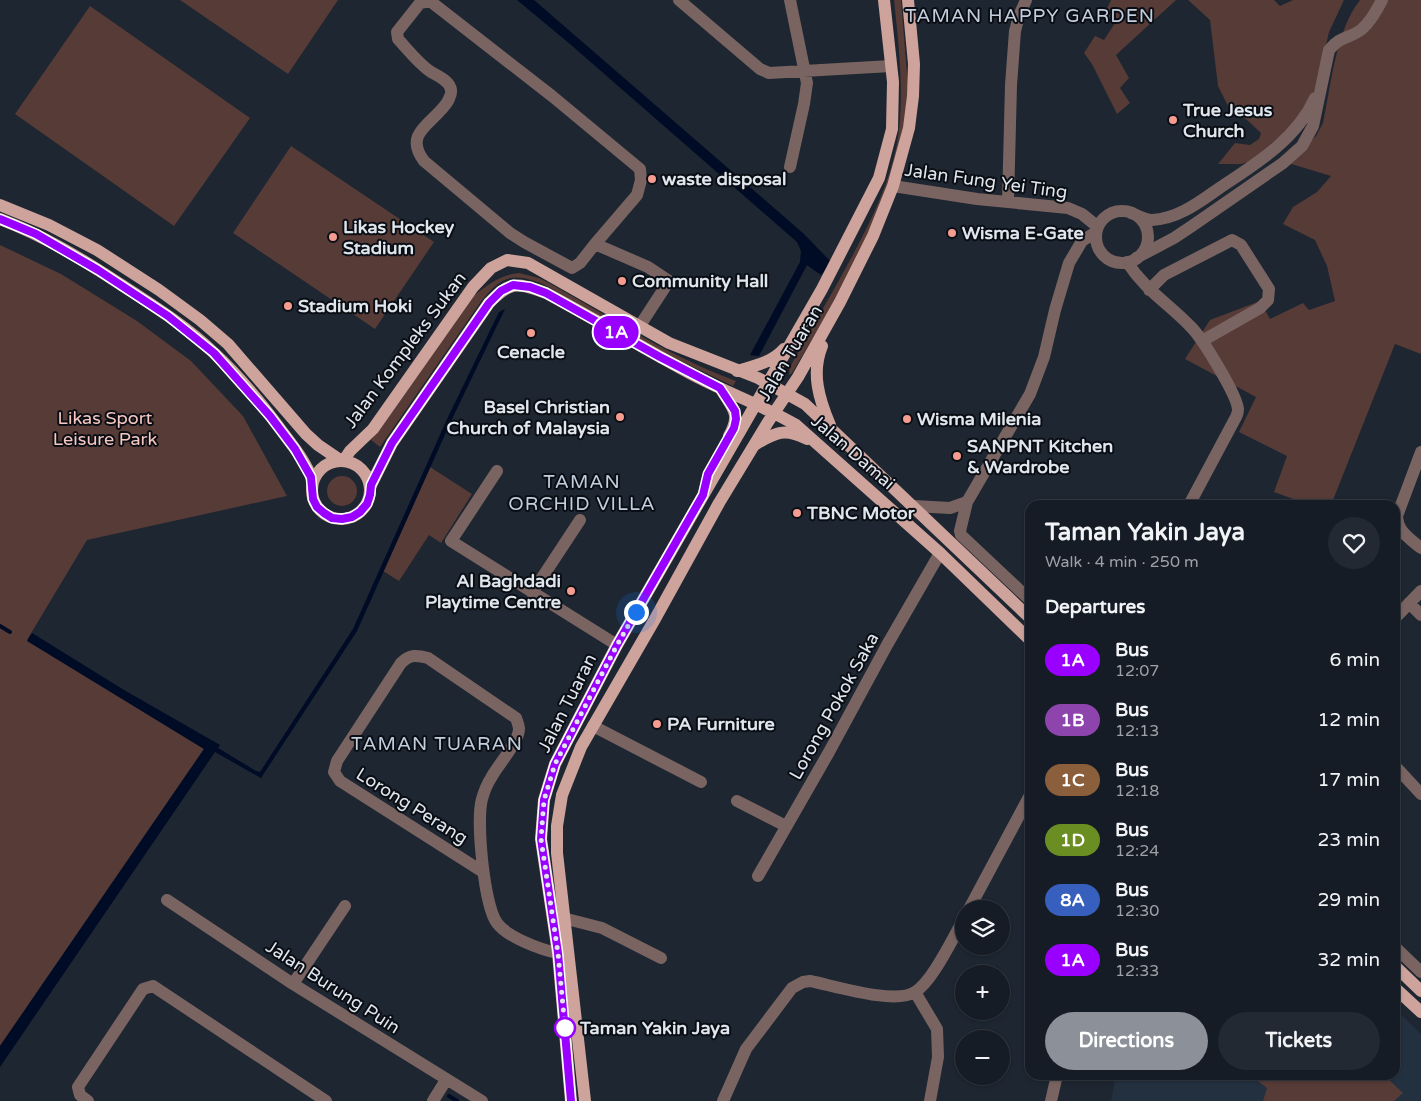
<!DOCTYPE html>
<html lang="en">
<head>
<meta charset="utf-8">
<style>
	:root { --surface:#161c25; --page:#232932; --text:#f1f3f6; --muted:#9ea1a7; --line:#353a42; --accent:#8c9099 }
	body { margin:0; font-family:"Varela Round",sans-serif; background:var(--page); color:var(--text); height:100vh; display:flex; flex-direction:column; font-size:19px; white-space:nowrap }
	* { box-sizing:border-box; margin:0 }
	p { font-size:16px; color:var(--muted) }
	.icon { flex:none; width:28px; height:28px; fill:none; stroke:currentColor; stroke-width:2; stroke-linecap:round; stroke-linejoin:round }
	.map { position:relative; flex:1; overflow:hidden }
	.drawer { position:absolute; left:1025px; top:500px; width:375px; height:580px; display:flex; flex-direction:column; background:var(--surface); border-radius:15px; box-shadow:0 1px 4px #0004,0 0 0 1px var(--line) }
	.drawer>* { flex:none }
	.badge { padding:0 10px; border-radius:16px; font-size:18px; line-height:32px }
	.tools { position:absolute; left:955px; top:900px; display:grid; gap:10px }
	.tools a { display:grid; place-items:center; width:55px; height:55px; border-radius:50%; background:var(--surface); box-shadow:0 1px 4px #0004,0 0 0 1px var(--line); font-size:25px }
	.you { position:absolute; width:25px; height:25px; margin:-12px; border:4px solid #fff; border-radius:50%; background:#1a73e8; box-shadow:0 0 0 8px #1a73e833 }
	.map>.badge { position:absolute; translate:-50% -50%; box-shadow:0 0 0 2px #fff }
	h2 { padding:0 20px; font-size:19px; line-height:45px }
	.round { display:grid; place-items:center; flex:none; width:52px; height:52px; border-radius:26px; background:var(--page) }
	.summary { display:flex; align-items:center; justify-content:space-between; height:85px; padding:0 20px }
	h1 { font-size:24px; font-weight:700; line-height:38px }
	.primary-button { display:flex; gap:10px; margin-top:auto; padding:10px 20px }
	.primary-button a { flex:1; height:58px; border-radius:30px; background:var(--accent); color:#fff; font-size:20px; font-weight:700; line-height:58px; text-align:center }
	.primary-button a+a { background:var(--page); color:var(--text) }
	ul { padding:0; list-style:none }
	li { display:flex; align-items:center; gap:15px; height:60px; padding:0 20px }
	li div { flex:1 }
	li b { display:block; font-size:19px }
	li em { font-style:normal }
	li .badge { min-width:55px; font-weight:700; text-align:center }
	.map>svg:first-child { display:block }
	.built { fill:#233040 }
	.green { fill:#563b37 }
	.water { fill:#000b25 }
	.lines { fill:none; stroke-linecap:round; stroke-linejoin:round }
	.stream { stroke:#000b25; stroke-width:4 }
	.minor { stroke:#796461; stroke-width:12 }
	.major { stroke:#cda39c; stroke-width:12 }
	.line-casing { stroke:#fff; stroke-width:11 }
	.line { stroke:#90f; stroke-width:8 }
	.walk { stroke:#e0e6ee; stroke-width:5; stroke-dasharray:0 9 }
	.poi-dot { fill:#f59c90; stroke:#0a0e14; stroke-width:2 }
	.stop-dot { fill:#fff; stroke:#90f; stroke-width:2.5 }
	.labels { text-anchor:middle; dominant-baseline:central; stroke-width:4; stroke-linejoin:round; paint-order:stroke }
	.poi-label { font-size:18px; font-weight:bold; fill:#e0e6ee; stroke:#0a0e14; text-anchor:start }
	.street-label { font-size:18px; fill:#e0e6ee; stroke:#0a0e14 }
	.park-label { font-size:18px; fill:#f6c8c1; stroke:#0a0e14 }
	.stop-label { font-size:18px; font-weight:bold; fill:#e0e6ee; stroke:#0a0e14; text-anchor:start }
	.neighbourhood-label { font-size:19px; letter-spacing:1px; fill:#c2cedd; stroke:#0a0e14 }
</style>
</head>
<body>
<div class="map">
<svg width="1421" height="1101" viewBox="0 0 1421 1101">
	<rect width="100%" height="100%" fill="#1d2631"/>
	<path class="built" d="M1395,1009L1421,1034V1101H1111L1116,1075H1395Z"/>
	<path class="green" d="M180,0H338L288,74Z
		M894,0H901L908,85L905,120L896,169L859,254L824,319L792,373L789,375L790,367C805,339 821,312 837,284C861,240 887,194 897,144C905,97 899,48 894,0Z
		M1111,0H1176L1116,55L1129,78L1120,88L1130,103L1117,114L1092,64L1084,53L1095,36L1104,40L1115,23L1105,13Z
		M1188,0H1274L1280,6L1293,0H1344L1329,32L1319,76L1308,111L1259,159L1241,164H1218L1235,143L1250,145L1259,139L1261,133L1247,120L1229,108L1218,86L1210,20Z
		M1360,0H1421V354L1395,344L1331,505H1310L1274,492L1287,456L1239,432L1256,397L1185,359L1210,320L1260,301L1270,319L1303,303L1309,310L1335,301L1327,266L1315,240L1283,224L1293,207L1317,192L1331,176L1288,163L1316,136L1323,123C1331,85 1336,30 1360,0Z
		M90,6L250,118L174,226L15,114Z
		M291,146L434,242L375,329L233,233Z
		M0,245L61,274L137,321L191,361L243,416L287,496L87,540L27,640L204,749L0,1046Z
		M519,273L539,278L549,283C610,317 670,357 736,381L733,386L674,358L547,286C514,272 502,274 480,303L380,447L371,440L393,411L472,297C486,286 501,274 519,273Z
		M430,467L472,494L441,543L429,535L399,581L383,571Z
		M327 491a15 15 0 1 1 30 0a15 15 0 1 1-30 0Z
		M1250,1075H1384L1403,1093L1394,1101H1263L1267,1088Z"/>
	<path class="water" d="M517,0H534L804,234L831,262L821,275L807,265L759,356L750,355L800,262L801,251L797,242L570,44Z
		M505,309L452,419L357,631L261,778L215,752L0,1067V1046L204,749L27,641L32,633L124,690L220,745L218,748L256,771L260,772L353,629L448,417L499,312Z"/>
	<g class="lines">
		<path class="stream" d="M0,626L10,632
			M449,1096L457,1101"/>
		<path class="minor" d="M679,0L760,69L769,73L891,66
			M790,167L804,104L807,83L790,0
			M893,186L977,199L1068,208L1082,214L1098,227
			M1008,202L1011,85L1015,31L1019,16L1026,0
			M1096 237a26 26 0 1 1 52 0a26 26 0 1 1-52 0Z
			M1131,213C1137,215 1145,220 1152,220C1180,219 1203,199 1224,185C1259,162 1297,138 1315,98
			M595,244L637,195L641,180L640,169L552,96L430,1L420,3L397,32L398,39C408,50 419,64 431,72C438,76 450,81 451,90C452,94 449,98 448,101C435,123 402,132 424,161L510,233L524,242L572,268L580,263L595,244L648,267L669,281L639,327
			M1136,258L1174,238L1192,226L1283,163L1302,146L1313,126L1329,50C1341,35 1350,39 1362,29C1371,21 1377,10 1382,0
			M1127,262C1146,291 1168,303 1191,327C1202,338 1238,396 1238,410C1238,412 1237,415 1236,417L1189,505
			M1149,290L1164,275L1232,240L1241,245L1269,289L1268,300L1260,308L1202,341
			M1421,452L1397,516C1398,532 1409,538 1421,548
			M497,471L451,541L617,645
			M914,506L950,508L967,502
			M532,593L580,520
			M1030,600L961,535L960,531L967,502L1030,394L1044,357L1055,310L1069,263L1082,241L1096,232
			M1409,603L1421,615
			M1395,618L1421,591
			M593,726L701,782
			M1395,766L1421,794
			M737,801L786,826
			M483,872L340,781L334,772L337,761L401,663C410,654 417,655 428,658L516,718C517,721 519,725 519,729C519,742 497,766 491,778C487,784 484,792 482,799C476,820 484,906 497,923C507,937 541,950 558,953
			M758,876L829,752L887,645L940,553
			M167,900L293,984L482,1101
			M969,909L1030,795
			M563,918L602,928L661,958
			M1395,947L1421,972
			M293,984L345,906
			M915,992L937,1029L938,1057L930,1101
			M88,1101L80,1095L78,1087L143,989L153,986L326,1101
			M433,1101L446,1080
			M723,1101L746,1049L792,988L803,982L810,981C835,986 895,1005 915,992C933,981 953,937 964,919
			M1051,1101L1057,1075"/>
		<path class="major" d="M0,205L49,225L97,250L159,290L200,320L228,344L306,434L318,445L340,460
			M0,219C43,235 82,259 120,284C152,305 186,326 214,353C239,376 261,403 281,430C293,446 307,463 313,482
			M822,346C811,373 819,399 830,425
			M737,371C753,366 772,363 784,349
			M721,389C732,408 742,413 729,436
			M756,444C776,432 785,428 807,439
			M344,460L350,451L373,429L473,287L491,268L507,260L528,263L669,343L758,378L805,404L1030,618
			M312 490a29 29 0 1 1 58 0a29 29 0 1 1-58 0Z
			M371,485L392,443L489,303C511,280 517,283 546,293C597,320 646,350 697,377C730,394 764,406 796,425L940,553L1030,640
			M1395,966L1421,991
			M1395,988L1421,1012
			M571,1101L558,953L541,839L544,800L555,764L617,645L822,289L879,178L892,129L893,82L884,0
			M585,1101L557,853V826L562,795L581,747L655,619L719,503L768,422L798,377L840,302L873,236L893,186L909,128L913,96L914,64L908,0"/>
	</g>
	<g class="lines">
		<g class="line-casing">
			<path id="line" d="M0,219L36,234L98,270L168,316L214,353L270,416L295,449L311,477L313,499L317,507L324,513L332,518L342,519L352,517L360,512L367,504L370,495L371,485L392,443L489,303L501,291L513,285L530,287L546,293L660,357L720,388L735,411L736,419L734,428L708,474L703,495L617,645L555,764L544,800L541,839L558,953L571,1101"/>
		</g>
		<use href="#line" class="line"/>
		<path class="walk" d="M565,1028L558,953L541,839L544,800L555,764L617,645L636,612"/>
	</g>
	<g class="poi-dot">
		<circle cx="1173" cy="120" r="5"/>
		<circle cx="652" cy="179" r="5"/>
		<circle cx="952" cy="233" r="5"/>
		<circle cx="333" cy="237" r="5"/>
		<circle cx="622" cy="281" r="5"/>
		<circle cx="288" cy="306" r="5"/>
		<circle cx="531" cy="333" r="5"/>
		<circle cx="620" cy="417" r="5"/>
		<circle cx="907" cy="419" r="5"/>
		<circle cx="957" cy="456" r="5"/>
		<circle cx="797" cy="513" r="5"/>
		<circle cx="571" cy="591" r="5"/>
		<circle cx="657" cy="724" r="5"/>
	</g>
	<circle class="stop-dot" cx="565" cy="1028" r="10"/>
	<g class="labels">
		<g class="poi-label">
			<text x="1183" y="110">True Jesus<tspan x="1183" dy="21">Church</tspan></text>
			<text x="662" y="179">waste disposal</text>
			<text x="343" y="227">Likas Hockey<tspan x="343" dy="21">Stadium</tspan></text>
			<text x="962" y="233">Wisma E-Gate</text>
			<text x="632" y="281">Community Hall</text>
			<text x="298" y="306">Stadium Hoki</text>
			<text x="531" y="352" text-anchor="middle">Cenacle</text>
			<text x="610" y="407" text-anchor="end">Basel Christian<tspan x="610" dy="21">Church of Malaysia</tspan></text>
			<text x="917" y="419">Wisma Milenia</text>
			<text x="967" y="446">SANPNT Kitchen<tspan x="967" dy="21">&amp; Wardrobe</tspan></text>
			<text x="807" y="513">TBNC Motor</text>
			<text x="561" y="581" text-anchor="end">Al Baghdadi<tspan x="561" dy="21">Playtime Centre</tspan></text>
			<text x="667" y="724">PA Furniture</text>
		</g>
		<g class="street-label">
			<text transform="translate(986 181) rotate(8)">Jalan Fung Yei Ting</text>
			<text transform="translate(405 350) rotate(-53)">Jalan Kompleks Sukan</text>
			<text transform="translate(790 353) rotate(-59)">Jalan Tuaran</text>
			<text transform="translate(853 452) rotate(41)">Jalan Damai</text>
			<text transform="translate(567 703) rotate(-63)">Jalan Tuaran</text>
			<text transform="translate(834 706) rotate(-61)">Lorong Pokok Saka</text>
			<text transform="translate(412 806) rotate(32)">Lorong Perang</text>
			<text transform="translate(333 987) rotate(33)">Jalan Burung Puin</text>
		</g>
		<g class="park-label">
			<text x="105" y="418">Likas Sport<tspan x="105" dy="21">Leisure Park</tspan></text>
		</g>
		<g class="stop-label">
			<text x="580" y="1028">Taman Yakin Jaya</text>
		</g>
		<g class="neighbourhood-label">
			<text x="1030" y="16">TAMAN HAPPY GARDEN</text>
			<text x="582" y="482">TAMAN<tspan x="582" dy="22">ORCHID VILLA</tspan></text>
			<text x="437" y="744">TAMAN TUARAN</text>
		</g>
	</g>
</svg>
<div class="tools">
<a><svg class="icon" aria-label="layers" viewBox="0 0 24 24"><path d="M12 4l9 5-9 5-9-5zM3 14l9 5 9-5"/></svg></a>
<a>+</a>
<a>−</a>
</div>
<div class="you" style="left:636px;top:612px"></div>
<b class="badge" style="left:616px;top:332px;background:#90f;color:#fff">1A</b>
<section class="drawer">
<div class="summary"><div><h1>Taman Yakin Jaya</h1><p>Walk · 4 min · 250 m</p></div><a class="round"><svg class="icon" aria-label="heart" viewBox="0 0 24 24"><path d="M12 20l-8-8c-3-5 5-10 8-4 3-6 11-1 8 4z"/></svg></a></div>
<h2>Departures</h2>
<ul>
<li><span class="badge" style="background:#90f;color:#fff">1A</span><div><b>Bus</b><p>12:07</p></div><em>6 min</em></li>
<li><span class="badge" style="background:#8e44ad;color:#fff">1B</span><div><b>Bus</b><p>12:13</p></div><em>12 min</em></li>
<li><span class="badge" style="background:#8b5e3c;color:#fff">1C</span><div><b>Bus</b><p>12:18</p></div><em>17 min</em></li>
<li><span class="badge" style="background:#6b8e23;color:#fff">1D</span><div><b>Bus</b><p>12:24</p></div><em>23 min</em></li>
<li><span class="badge" style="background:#375fbe;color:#fff">8A</span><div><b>Bus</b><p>12:30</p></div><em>29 min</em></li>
<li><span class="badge" style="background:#90f;color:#fff">1A</span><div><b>Bus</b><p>12:33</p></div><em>32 min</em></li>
</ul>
<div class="primary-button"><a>Directions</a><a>Tickets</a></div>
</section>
</div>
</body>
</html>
